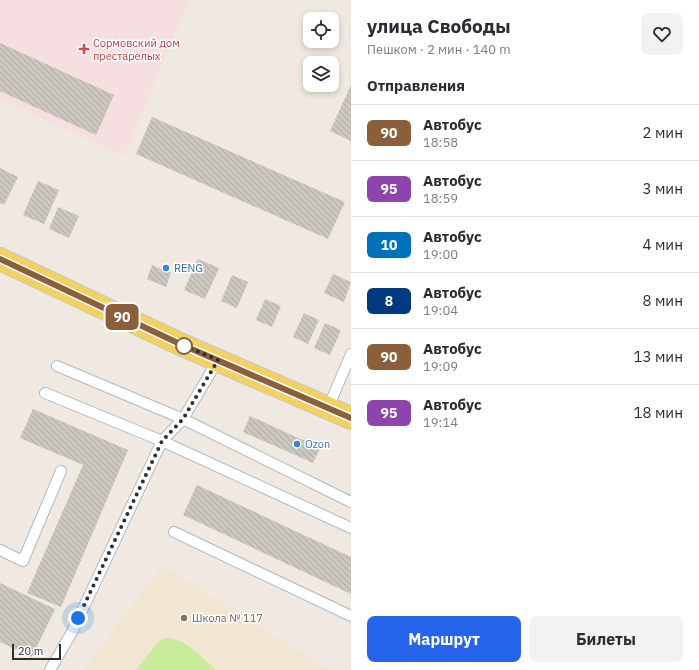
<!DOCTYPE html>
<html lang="ru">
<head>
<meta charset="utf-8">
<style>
	:root { --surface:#fff; --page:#f2f2f3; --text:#2b2b33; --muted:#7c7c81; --line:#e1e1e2; --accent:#2563eb }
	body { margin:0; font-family:"IBM Plex Sans",sans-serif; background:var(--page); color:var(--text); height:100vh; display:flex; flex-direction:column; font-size:15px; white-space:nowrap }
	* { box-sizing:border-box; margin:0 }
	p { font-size:13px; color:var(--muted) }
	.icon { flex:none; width:22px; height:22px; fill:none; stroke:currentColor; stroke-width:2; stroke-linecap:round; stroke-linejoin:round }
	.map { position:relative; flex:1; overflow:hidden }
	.details { display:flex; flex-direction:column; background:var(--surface); width:348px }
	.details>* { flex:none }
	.badge { padding:0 8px; border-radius:6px; font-size:14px; line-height:26px }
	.buttons { position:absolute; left:303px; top:12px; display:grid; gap:8px }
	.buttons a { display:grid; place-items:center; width:36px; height:36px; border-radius:8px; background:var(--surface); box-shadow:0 2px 6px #0003; font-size:20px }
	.scale { position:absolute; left:12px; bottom:10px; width:49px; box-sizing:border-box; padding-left:4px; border:2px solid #2e2e2e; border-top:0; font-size:11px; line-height:14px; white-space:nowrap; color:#2e2e2e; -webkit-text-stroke:3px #fff; paint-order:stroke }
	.you { position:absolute; width:20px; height:20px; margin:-10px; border:3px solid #fff; border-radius:50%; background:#1a73e8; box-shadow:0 0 0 6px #1a73e833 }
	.map>.badge { position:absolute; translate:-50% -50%; box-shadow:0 0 0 2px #fff }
	h2 { padding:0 16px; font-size:15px; line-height:36px }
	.round { display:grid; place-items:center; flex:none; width:42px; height:42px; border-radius:8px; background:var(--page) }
	.headline { display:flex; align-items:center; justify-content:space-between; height:68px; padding:0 16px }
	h1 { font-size:19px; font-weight:700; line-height:30px }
	.cta { display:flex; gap:8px; margin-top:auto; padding:8px 16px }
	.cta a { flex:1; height:46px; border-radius:8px; background:var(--accent); color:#fff; font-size:16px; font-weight:700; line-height:46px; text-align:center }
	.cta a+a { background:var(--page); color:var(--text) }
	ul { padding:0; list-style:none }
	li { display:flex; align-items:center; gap:12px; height:56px; padding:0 16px; border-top:1px solid var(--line) }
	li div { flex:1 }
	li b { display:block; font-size:15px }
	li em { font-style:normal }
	li .badge { min-width:44px; font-weight:700; text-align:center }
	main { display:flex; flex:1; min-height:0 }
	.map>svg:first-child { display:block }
	.education { fill:#f0e6d1 }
	.medical { fill:#f5dfe0 }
	.pitch { fill:#c9ec9a }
	.building { fill:url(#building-back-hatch) }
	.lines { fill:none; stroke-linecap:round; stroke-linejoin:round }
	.service-casing { stroke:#b4b7c1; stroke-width:12 }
	.primary-casing { stroke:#c9c9c9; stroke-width:24 }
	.service { stroke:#fff; stroke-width:10 }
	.primary { stroke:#f2d163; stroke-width:22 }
	.line-casing { stroke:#fff; stroke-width:9 }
	.line { stroke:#8b5e3c; stroke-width:6 }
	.walk { stroke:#2e2e2e; stroke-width:4; stroke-dasharray:0 7.2 }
	.health-dot { fill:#e0444e; stroke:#fff; stroke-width:1.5 }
	.shop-dot { fill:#3f7fe0; stroke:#fff; stroke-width:1.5 }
	.stop-dot { fill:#fff; stroke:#8b5e3c; stroke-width:2 }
	.education-dot { fill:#8d6e63; stroke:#fff; stroke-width:1.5 }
	.labels { text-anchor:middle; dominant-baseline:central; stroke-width:3; stroke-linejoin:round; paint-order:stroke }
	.health-label { font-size:11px; fill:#be3a42; stroke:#fff; text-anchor:start }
	.shop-label { font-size:11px; fill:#366cbe; stroke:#fff; text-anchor:start }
	.education-label { font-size:11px; fill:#785e54; stroke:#fff; text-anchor:start }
</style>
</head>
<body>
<main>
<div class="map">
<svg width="351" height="670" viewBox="0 0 351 670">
	<defs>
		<pattern id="building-back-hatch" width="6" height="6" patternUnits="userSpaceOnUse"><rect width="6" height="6" fill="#cbc7bf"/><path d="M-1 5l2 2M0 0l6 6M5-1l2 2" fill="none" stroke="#afaba4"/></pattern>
	</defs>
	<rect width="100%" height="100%" fill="#efe9e1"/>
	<path class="education" d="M162,565L329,670H84Z"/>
	<path class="medical" d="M0,0H189L124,156L0,99Z"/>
	<path class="pitch" d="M167,638C187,639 201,657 216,670H136L160,640Z"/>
	<path class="building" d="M0,43L114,95L96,135L0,91Z
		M351,85V141L330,131Z
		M152,117L345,202L328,239L136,154Z
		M0,168L18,177L4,205L0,203Z
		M38,181L59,190L44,224L23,215Z
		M58,207L79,216L69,238L49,229Z
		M198,259L219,268L205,299L184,290Z
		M152,265L171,273L166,287L147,279Z
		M333,274L351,282L344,302L324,293Z
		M232,275L248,282L237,308L221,301Z
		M265,299L281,306L272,327L256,320Z
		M304,313L319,320L308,344L293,337Z
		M325,323L341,330L330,355L314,348Z
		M33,409L128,450L61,607L27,593L83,465L20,438Z
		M250,416L320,448L313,463L243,432Z
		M197,485L351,557V594L183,515Z
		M0,583L55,609L32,657L0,642Z"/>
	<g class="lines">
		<g class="service-casing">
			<path id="service" d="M57,366L183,419L351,502
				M45,393L162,441L351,528
				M328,408L351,354
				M174,532L351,616
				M0,550L23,561L61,471
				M50,670L72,632L162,441L183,419L218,360"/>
		</g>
		<g class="primary-casing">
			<path id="primary" d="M0,259L180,344L351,418"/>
		</g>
		<use href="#service" class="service"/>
		<use href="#primary" class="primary"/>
	</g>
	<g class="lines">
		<g class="line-casing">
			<path id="line" d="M0,259L180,344L351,418"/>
		</g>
		<use href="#line" class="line"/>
		<path class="walk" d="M78,618L162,441L183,419L218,360L180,344L184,346"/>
	</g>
	<path class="health-dot" d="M82 43h4v4h4v4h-4v4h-4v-4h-4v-4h4z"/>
	<g class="shop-dot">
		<circle cx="166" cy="268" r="4"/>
		<circle cx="297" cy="444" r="4"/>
	</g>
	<circle class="stop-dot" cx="184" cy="346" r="8"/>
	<circle class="education-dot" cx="184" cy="618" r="4"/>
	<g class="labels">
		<g class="health-label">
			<text x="93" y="43">Сормовский дом<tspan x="93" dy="13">престарелых</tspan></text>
		</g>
		<g class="shop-label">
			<text x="174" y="268">RENG</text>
			<text x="305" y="444">Ozon</text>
		</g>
		<g class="education-label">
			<text x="192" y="618">Школа № 117</text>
		</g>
	</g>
</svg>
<div class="buttons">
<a><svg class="icon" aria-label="locate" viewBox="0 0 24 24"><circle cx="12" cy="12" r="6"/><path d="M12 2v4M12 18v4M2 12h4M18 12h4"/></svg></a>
<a><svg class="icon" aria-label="layers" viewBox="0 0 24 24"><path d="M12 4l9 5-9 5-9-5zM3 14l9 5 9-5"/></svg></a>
</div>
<div class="scale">20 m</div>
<div class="you" style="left:78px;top:618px"></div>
<b class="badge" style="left:122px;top:317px;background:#8b5e3c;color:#fff">90</b>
</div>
<section class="details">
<div class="headline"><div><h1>улица Свободы</h1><p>Пешком · 2 мин · 140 m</p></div><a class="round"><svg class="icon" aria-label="heart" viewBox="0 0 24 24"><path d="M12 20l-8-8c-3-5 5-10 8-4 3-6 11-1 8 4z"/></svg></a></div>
<h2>Отправления</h2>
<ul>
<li><span class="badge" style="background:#8b5e3c;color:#fff">90</span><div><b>Автобус</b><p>18:58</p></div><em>2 мин</em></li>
<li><span class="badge" style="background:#8e44ad;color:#fff">95</span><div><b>Автобус</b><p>18:59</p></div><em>3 мин</em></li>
<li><span class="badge" style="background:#0072bc;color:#fff">10</span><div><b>Автобус</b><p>19:00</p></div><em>4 мин</em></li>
<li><span class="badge" style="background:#003b80;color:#fff">8</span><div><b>Автобус</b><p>19:04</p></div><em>8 мин</em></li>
<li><span class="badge" style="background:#8b5e3c;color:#fff">90</span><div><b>Автобус</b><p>19:09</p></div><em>13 мин</em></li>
<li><span class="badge" style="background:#8e44ad;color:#fff">95</span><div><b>Автобус</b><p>19:14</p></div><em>18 мин</em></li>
</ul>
<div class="cta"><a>Маршрут</a><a>Билеты</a></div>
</section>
</main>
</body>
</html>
